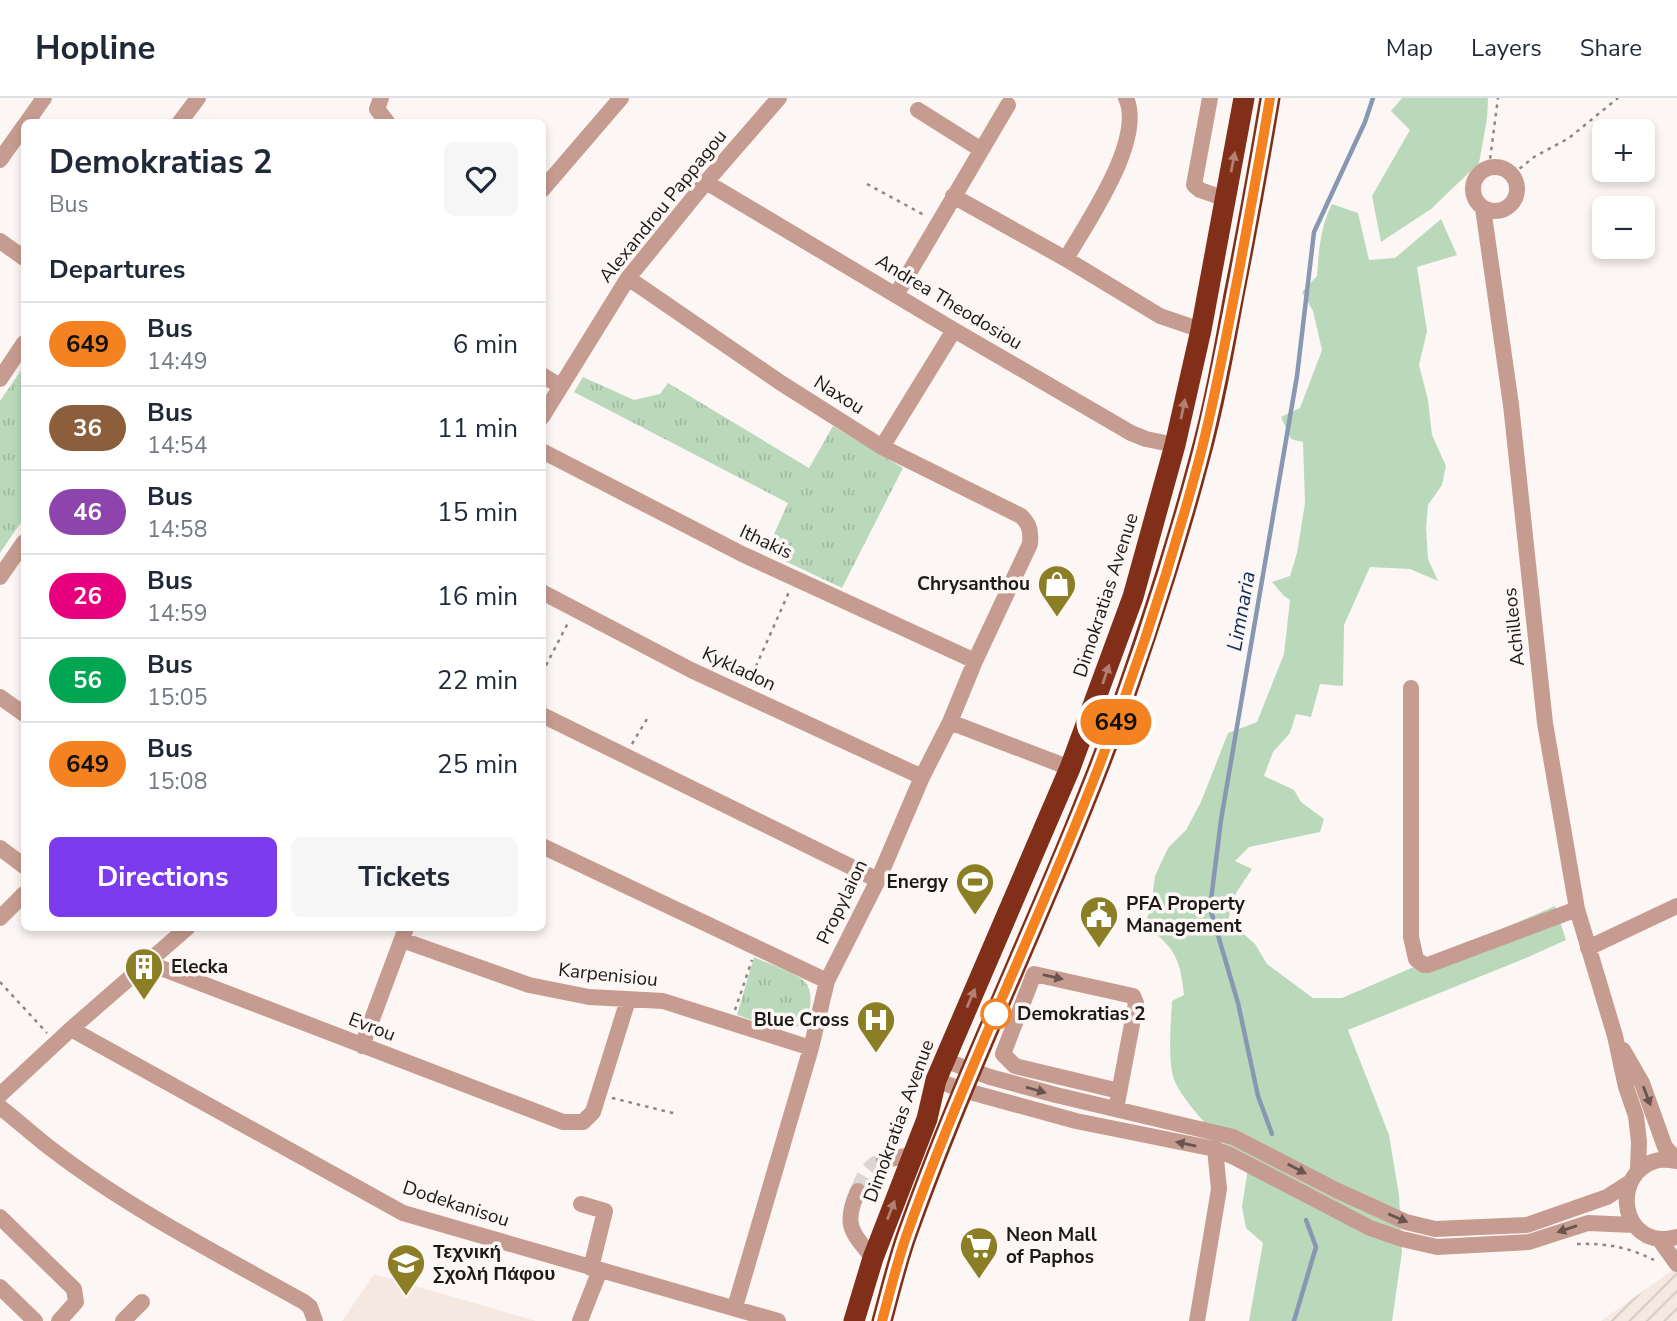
<!DOCTYPE html>
<html lang="en">
<head>
<meta charset="utf-8">
<style>
	:root { --surface:#fff; --page:#f6f6f7; --text:#1f2937; --muted:#747a83; --line:#e0e1e3; --accent:#7c3aed }
	body { margin:0; font-family:"Nunito Sans",sans-serif; background:var(--page); color:var(--text); height:100vh; display:flex; flex-direction:column; font-size:26px; white-space:nowrap }
	* { box-sizing:border-box; margin:0 }
	p { font-size:23px; color:var(--muted) }
	.icon { flex:none; width:38px; height:38px; fill:none; stroke:currentColor; stroke-width:2; stroke-linecap:round; stroke-linejoin:round }
	.map { position:relative; flex:1; overflow:hidden }
	.panel { position:absolute; left:21px; top:21px; width:525px; height:812px; display:flex; flex-direction:column; background:var(--surface); border-radius:10px; box-shadow:0 4px 10px #0003 }
	.panel>* { flex:none }
	.badge { padding:0 14px; border-radius:23px; font-size:24px; line-height:46px }
	.controls { position:absolute; left:1592px; top:21px; display:grid; gap:14px }
	.controls a { display:grid; place-items:center; width:63px; height:63px; border-radius:10px; background:var(--surface); box-shadow:0 4px 10px #0003; font-size:35px }
	.map>.badge { position:absolute; translate:-50% -50%; box-shadow:0 0 0 4px #fff }
	h2 { padding:0 28px; font-size:26px; line-height:63px }
	.round { display:grid; place-items:center; flex:none; width:74px; height:74px; border-radius:10px; background:var(--page) }
	.headline { display:flex; align-items:center; justify-content:space-between; height:119px; padding:0 28px }
	h1 { font-size:33px; font-weight:700; line-height:52px }
	.button { display:flex; gap:14px; margin-top:auto; padding:14px 28px }
	.button a { flex:1; height:80px; border-radius:10px; background:var(--accent); color:#fff; font-size:28px; font-weight:700; line-height:80px; text-align:center }
	.button a+a { background:var(--page); color:var(--text) }
	ul { padding:0; list-style:none }
	li { display:flex; align-items:center; gap:21px; height:84px; padding:0 28px; border-top:2px solid var(--line) }
	li div { flex:1 }
	li b { display:block; font-size:26px }
	li em { font-style:normal }
	li .badge { min-width:77px; font-weight:700; text-align:center }
	header { display:flex; align-items:center; gap:42px; box-sizing:border-box; height:98px; padding:0 35px; background:var(--surface); border-bottom:2px solid var(--line) }
	header strong { font-size:33px }
	nav { display:flex; gap:38px; margin-inline-start:auto; font-size:24px }
	.map>svg:first-child { display:block }
	.built { fill:#f4e8e0 }
	.industrial { fill:url(#industrial-furrows) }
	.grass { fill:#bad9bb }
	.park { fill:url(#park-tufts) }
	.lines { fill:none; stroke-linecap:round; stroke-linejoin:round }
	.stream { stroke:#8898b2; stroke-width:4.5 }
	.minor-tunnel { stroke:#dad6d3; stroke-width:16; stroke-dasharray:16 8; stroke-linecap:butt }
	.path { stroke:#8a8785; stroke-width:2.5; stroke-dasharray:3.5 5; stroke-linecap:butt }
	.minor { stroke:#c79c90; stroke-width:16 }
	.highway { stroke:#822f1a; stroke-width:21 }
	.oneway { fill:#b37f71 }
	.oneway2 { fill:#69544f }
	.line-casing { stroke:#fff; stroke-width:16 }
	.line { stroke:#f58220; stroke-width:10 }
	.stop-dot { fill:#fff; stroke:#f58220; stroke-width:3.5 }
	.labels { text-anchor:middle; dominant-baseline:central; stroke-width:7; stroke-linejoin:round; paint-order:stroke }
	.street-label { font-size:19px; fill:#1c1a19; stroke:#fcf7f4 }
	.poi-label { font-size:19px; font-weight:bold; fill:#1c1a19; stroke:#fcf7f4; text-anchor:start }
	.stop-label { font-size:19px; font-weight:bold; fill:#1c1a19; stroke:#fcf7f4; text-anchor:start }
	.water-label { font-size:21px; font-style:italic; fill:#112d5c; stroke:#fcf7f4 }
</style>
</head>
<body>
<header>
<strong>Hopline</strong>
<nav><a>Map</a><a>Layers</a><a>Share</a></nav>
</header>
<div class="map">
<svg width="1677" height="1223" viewBox="0 0 1677 1223">
	<defs>
		<pattern id="industrial-furrows" width="10" height="10" patternUnits="userSpaceOnUse" patternTransform="scale(1.75)"><rect width="10" height="10" fill="#f4e8e0"/><path d="M-1 1l2-2M0 10L10 0M9 11l2-2" fill="none" stroke="#d1c6c0"/></pattern>
		<pattern id="park-tufts" width="24" height="20" patternUnits="userSpaceOnUse" patternTransform="scale(1.75)"><rect width="24" height="20" fill="#bad9bb"/><path d="M3 7l-1-3M5 7V3M7 7l1-3M15 17l-1-3M17 17v-4M19 17l1-3" fill="none" stroke="#9fbaa0"/></pattern>
	</defs>
	<rect width="100%" height="100%" fill="#fcf7f4"/>
	<path class="built" d="M374,1176L536,1223H342Z"/>
	<path class="industrial" d="M1677,1169V1223H1601Z"/>
	<path class="grass" d="M1402,0H1488L1487,21L1479,65L1431,111L1381,144L1372,98L1410,32L1391,13Z
		M1332,106L1358,115L1369,162L1395,160L1441,121L1457,157L1417,169L1427,233L1419,267L1428,302L1432,337L1446,368L1442,387L1428,407L1426,430L1428,461L1438,483L1410,471L1370,469L1344,527L1343,588L1320,586L1311,619L1296,616L1290,635L1273,654L1264,678L1294,692L1301,704L1324,721L1320,734L1249,749L1235,763L1252,771L1236,795L1228,822L1255,846L1267,866L1313,900H1342L1555,808L1566,842L1526,860L1348,932L1389,1037L1399,1097L1402,1154L1392,1223H1249L1263,1145L1246,1130L1242,1109L1248,1070C1228,1049 1187,1010 1175,984C1167,966 1171,924 1172,903L1184,897C1180,860 1175,850 1145,827L1151,807L1155,778L1168,750L1186,732L1201,704L1228,635L1257,624L1284,556L1290,502L1284,498L1272,484L1290,478L1297,455L1305,405L1303,344L1291,341L1281,319L1300,310L1322,252L1313,213L1302,194L1317,178C1319,152 1320,130 1332,106Z"/>
	<path class="park" d="M24,268V420L0,455V303Z
		M583,279L634,302L660,296L668,285L809,370L833,328L903,370L842,490L766,454L788,405L574,294Z
		M754,859C764,864 798,876 804,883C811,889 811,901 810,909C803,948 761,924 737,917Z"/>
	<g class="lines">
		<path class="stream" d="M1272,1036L1258,998L1238,905L1210,810L1221,722L1297,278L1314,134L1365,24L1373,0
			M1294,1223L1316,1149L1306,1122"/>
		<path class="minor-tunnel" d="M858,1093C864,1079 868,1067 884,1062"/>
		<path class="path" d="M1489,69L1498,0
			M1513,76L1534,59L1569,40L1618,0
			M867,86L926,118
			M542,575L568,525
			M749,584L789,494
			M632,646L647,621
			M0,884L47,935
			M735,912L752,862
			M612,1000L677,1016
			M1577,1146C1606,1145 1628,1149 1654,1162"/>
		<path class="minor" d="M381,0L377,11L387,24
			M1210,0L1194,87L1200,92L1226,101
			M918,12L980,51
			M27,24L44,0
			M180,24L198,0
			M0,62L24,28
			M1473 91a22 22 0 1 1 44 0a22 22 0 1 1-44 0Z
			M706,84L954,232L1131,335L1146,341L1175,347
			M542,92L621,0
			M953,98L1066,161L1160,218L1201,232
			M1483,110L1511,307L1545,625L1577,811L1615,938L1626,989L1636,1018L1639,1044L1638,1072
			M0,143L24,160
			M1066,161C1087,124 1145,42 1126,0
			M628,180L781,285L882,349L1021,418C1030,427 1031,433 1030,446L975,563L950,624L922,679L878,782L827,883L811,950L735,1209
			M896,197L1008,7
			M542,277L560,288
			M0,281L24,245
			M542,319L628,180L706,84L779,0
			M882,349L954,232
			M542,353L742,456L975,563
			M0,479L24,444
			M542,494L691,572L922,679
			M1411,590V839L1416,861L1424,867H1428L1577,811
			M0,599L24,616
			M542,617L878,782
			M950,624L1070,670
			M542,748L827,883
			M0,750L24,768
			M0,820L24,796
			M402,842L529,887L589,899L663,903L811,950
			M1588,850L1677,808
			M148,865L563,1024H583L593,1014L628,902
			M71,931L403,1115L778,1223
			M362,948L406,830
			M1623,952L1642,985L1665,1049L1677,1062
			M944,962L990,979L1056,997L1233,1039L1336,1092L1406,1124L1435,1131L1527,1127L1607,1099L1629,1085
			M936,982L963,992L1076,1023L1215,1051L1232,1058L1370,1130L1402,1141L1437,1149L1529,1144L1588,1125L1634,1127
			M0,997L71,931L187,830
			M0,1009C17,1022 33,1037 50,1050C128,1110 218,1156 304,1204L310,1209L315,1223
			M1116,1011L1136,905L1133,898L1034,876L1003,956L1015,968L1119,993
			M884,1062L912,1057
			M1677,1063C1670,1062 1661,1061 1655,1063C1615,1075 1618,1138 1661,1141C1666,1141 1672,1140 1677,1139
			M858,1093C843,1126 851,1134 873,1160
			M581,1106L605,1113L591,1170
			M0,1119L74,1191L76,1204L59,1223
			M1659,1141L1677,1166
			M0,1189L35,1223
			M123,1223L142,1204
			M580,1223L600,1172
			M1197,1223L1219,1091L1215,1051"/>
		<path class="highway" d="M854,1223L873,1160L927,1021L936,982L1070,670L1133,499L1175,347L1201,232L1244,0
			M882,1223C890,1194 897,1164 907,1136C973,951 1063,776 1128,590C1154,515 1179,438 1199,362C1214,308 1224,252 1234,197C1247,132 1259,66 1270,0"/>
	</g>
	<defs><path id="oneway-solid" d="M-6-.8H1V-3.2L6.5 0L1 3.2V.8H-6Z" transform="scale(1.75)"/></defs>
	<g class="oneway">
		<use href="#oneway-solid" transform="translate(1233 64) rotate(-79)"/>
		<use href="#oneway-solid" transform="translate(1183 311) rotate(-78)"/>
		<use href="#oneway-solid" transform="translate(1106 576) rotate(-71)"/>
		<use href="#oneway-solid" transform="translate(971 900) rotate(-67)"/>
		<use href="#oneway-solid" transform="translate(891 1112) rotate(-69)"/>
	</g>
	<g class="oneway2">
		<use href="#oneway-solid" transform="translate(1053 879) rotate(13)"/>
		<use href="#oneway-solid" transform="translate(1036 992) rotate(16)"/>
		<use href="#oneway-solid" transform="translate(1647 998) rotate(69)"/>
		<use href="#oneway-solid" transform="translate(1186 1046) rotate(-168)"/>
		<use href="#oneway-solid" transform="translate(1297 1071) rotate(28)"/>
		<use href="#oneway-solid" transform="translate(1398 1120) rotate(23)"/>
		<use href="#oneway-solid" transform="translate(1567 1131) rotate(161)"/>
	</g>
	<g class="lines">
		<g class="line-casing">
			<path id="line" d="M882,1223C890,1194 897,1164 907,1136C962,981 1034,834 1094,681C1135,577 1170,470 1199,362C1215,302 1226,239 1238,178C1249,119 1260,60 1270,0"/>
		</g>
		<use href="#line" class="line"/>
	</g>
	<defs>
		<g id="shop-pin" transform="scale(2.0125)"><path d="M0 17L-7.5 6A9.5 9.5 0 1 1 7.5 6Z" fill="#8b7e24" stroke="#fcf7f4"/><path d="M-5-2.5h2.3a2.7 3.5 0 0 1 5.4 0H5L5.5 6h-11ZM-1.5-2.5h3a1.5 2.3 0 0 0-3 0Z" fill="#fff"/></g>
		<g id="stadium-pin" transform="scale(2.0125)"><path d="M0 17L-7.5 6A9.5 9.5 0 1 1 7.5 6Z" fill="#8b7e24" stroke="#fcf7f4"/><path d="M0-5a6.5 5 0 1 0 0 10a6.5 5 0 1 0 0-10ZM-3.5-1.8h7v3.6h-7Z" fill="#fff"/></g>
		<g id="civic-pin" transform="scale(2.0125)"><path d="M0 17L-7.5 6A9.5 9.5 0 1 1 7.5 6Z" fill="#8b7e24" stroke="#fcf7f4"/><path d="M-.6-6.5H3V-4.5H.6V-3L4-1V1h2V6H-6V1h2V-1L-.6-3ZM-1.2 2.5V6h2.4V2.5Z" fill="#fff"/></g>
		<g id="building-pin" transform="scale(2.0125)"><path d="M0 17L-7.5 6A9.5 9.5 0 1 1 7.5 6Z" fill="#8b7e24" stroke="#fcf7f4"/><path d="M-4-6H4V6H1V3H-1V6H-4ZM-2.5-4.3h1.7v1.8h-1.7ZM.8-4.3h1.7v1.8H.8ZM-2.5-1h1.7V.8h-1.7ZM.8-1h1.7V.8H.8Z" fill="#fff"/></g>
		<g id="hospital-pin" transform="scale(2.0125)"><path d="M0 17L-7.5 6A9.5 9.5 0 1 1 7.5 6Z" fill="#8b7e24" stroke="#fcf7f4"/><path d="M-5-5h3v3.5h4V-5h3V5h-3V1.5h-4V5h-3Z" fill="#fff"/></g>
		<g id="supermarket-pin" transform="scale(2.0125)"><path d="M0 17L-7.5 6A9.5 9.5 0 1 1 7.5 6Z" fill="#8b7e24" stroke="#fcf7f4"/><path d="M-6-5.5h2.5l.6 2H6L4.5 2H-2.5L-4.4-4H-6ZM-1.5 3.2a1.3 1.3 0 1 0 .1 0ZM3 3.2a1.3 1.3 0 1 0 .1 0Z" fill="#fff"/></g>
		<g id="school-pin" transform="scale(2.0125)"><path d="M0 17L-7.5 6A9.5 9.5 0 1 1 7.5 6Z" fill="#8b7e24" stroke="#fcf7f4"/><path d="M0-5L7-2L0 1L-7-2ZM-4 1L0 2.5L4 1V4Q0 6-4 4Z" fill="#fff"/></g>
	</defs>
	<g fill-rule="evenodd">
		<use href="#shop-pin" x="1057" y="486"/>
		<use href="#stadium-pin" x="975" y="784"/>
		<use href="#civic-pin" x="1099" y="817"/>
		<use href="#building-pin" x="144" y="869"/>
		<use href="#hospital-pin" x="876" y="922"/>
		<use href="#supermarket-pin" x="979" y="1148"/>
		<use href="#school-pin" x="406" y="1165"/>
	</g>
	<circle class="stop-dot" cx="996" cy="916" r="14"/>
	<g class="labels">
		<g class="street-label">
			<text transform="translate(663 108) rotate(-51)">Alexandrou Pappagou</text>
			<text transform="translate(949 204) rotate(31)">Andrea Theodosiou</text>
			<text transform="translate(839 297) rotate(32)">Naxou</text>
			<text transform="translate(766 444) rotate(25)">Ithakis</text>
			<text transform="translate(1106 497) rotate(-72)">Dimokratias Avenue</text>
			<text transform="translate(1514 529) rotate(-96)">Achilleos</text>
			<text transform="translate(739 571) rotate(25)">Kykladon</text>
			<text transform="translate(842 804) rotate(-64)">Propylaion</text>
			<text transform="translate(608 877) rotate(6)">Karpenisiou</text>
			<text transform="translate(372 929) rotate(21)">Evrou</text>
			<text transform="translate(899 1023) rotate(-70)">Dimokratias Avenue</text>
			<text transform="translate(456 1106) rotate(18)">Dodekanisou</text>
		</g>
		<g class="poi-label">
			<text x="1030" y="486" text-anchor="end">Chrysanthou</text>
			<text x="948" y="784" text-anchor="end">Energy</text>
			<text x="1126" y="806">PFA Property<tspan x="1126" dy="22">Management</tspan></text>
			<text x="171" y="869">Elecka</text>
			<text x="849" y="922" text-anchor="end">Blue Cross</text>
			<text x="1006" y="1137">Neon Mall<tspan x="1006" dy="22">of Paphos</tspan></text>
			<text x="433" y="1154">Τεχνική<tspan x="433" dy="22">Σχολή Πάφου</tspan></text>
		</g>
		<g class="stop-label">
			<text x="1017" y="916">Demokratias 2</text>
		</g>
		<g class="water-label">
			<text transform="translate(1241 513) rotate(-80)">Limnaria</text>
		</g>
	</g>
</svg>
<div class="controls">
<a>+</a>
<a>−</a>
</div>
<b class="badge" style="left:1116px;top:624px;background:#f58220;color:#111">649</b>
<section class="panel">
<div class="headline"><div><h1>Demokratias 2</h1><p>Bus</p></div><a class="round"><svg class="icon" aria-label="heart" viewBox="0 0 24 24"><path d="M12 20l-8-8c-3-5 5-10 8-4 3-6 11-1 8 4z"/></svg></a></div>
<h2>Departures</h2>
<ul>
<li><span class="badge" style="background:#f58220;color:#111">649</span><div><b>Bus</b><p>14:49</p></div><em>6 min</em></li>
<li><span class="badge" style="background:#8b5e3c;color:#fff">36</span><div><b>Bus</b><p>14:54</p></div><em>11 min</em></li>
<li><span class="badge" style="background:#8e44ad;color:#fff">46</span><div><b>Bus</b><p>14:58</p></div><em>15 min</em></li>
<li><span class="badge" style="background:#e6007e;color:#fff">26</span><div><b>Bus</b><p>14:59</p></div><em>16 min</em></li>
<li><span class="badge" style="background:#00a651;color:#fff">56</span><div><b>Bus</b><p>15:05</p></div><em>22 min</em></li>
<li><span class="badge" style="background:#f58220;color:#111">649</span><div><b>Bus</b><p>15:08</p></div><em>25 min</em></li>
</ul>
<div class="button"><a>Directions</a><a>Tickets</a></div>
</section>
</div>
</body>
</html>
